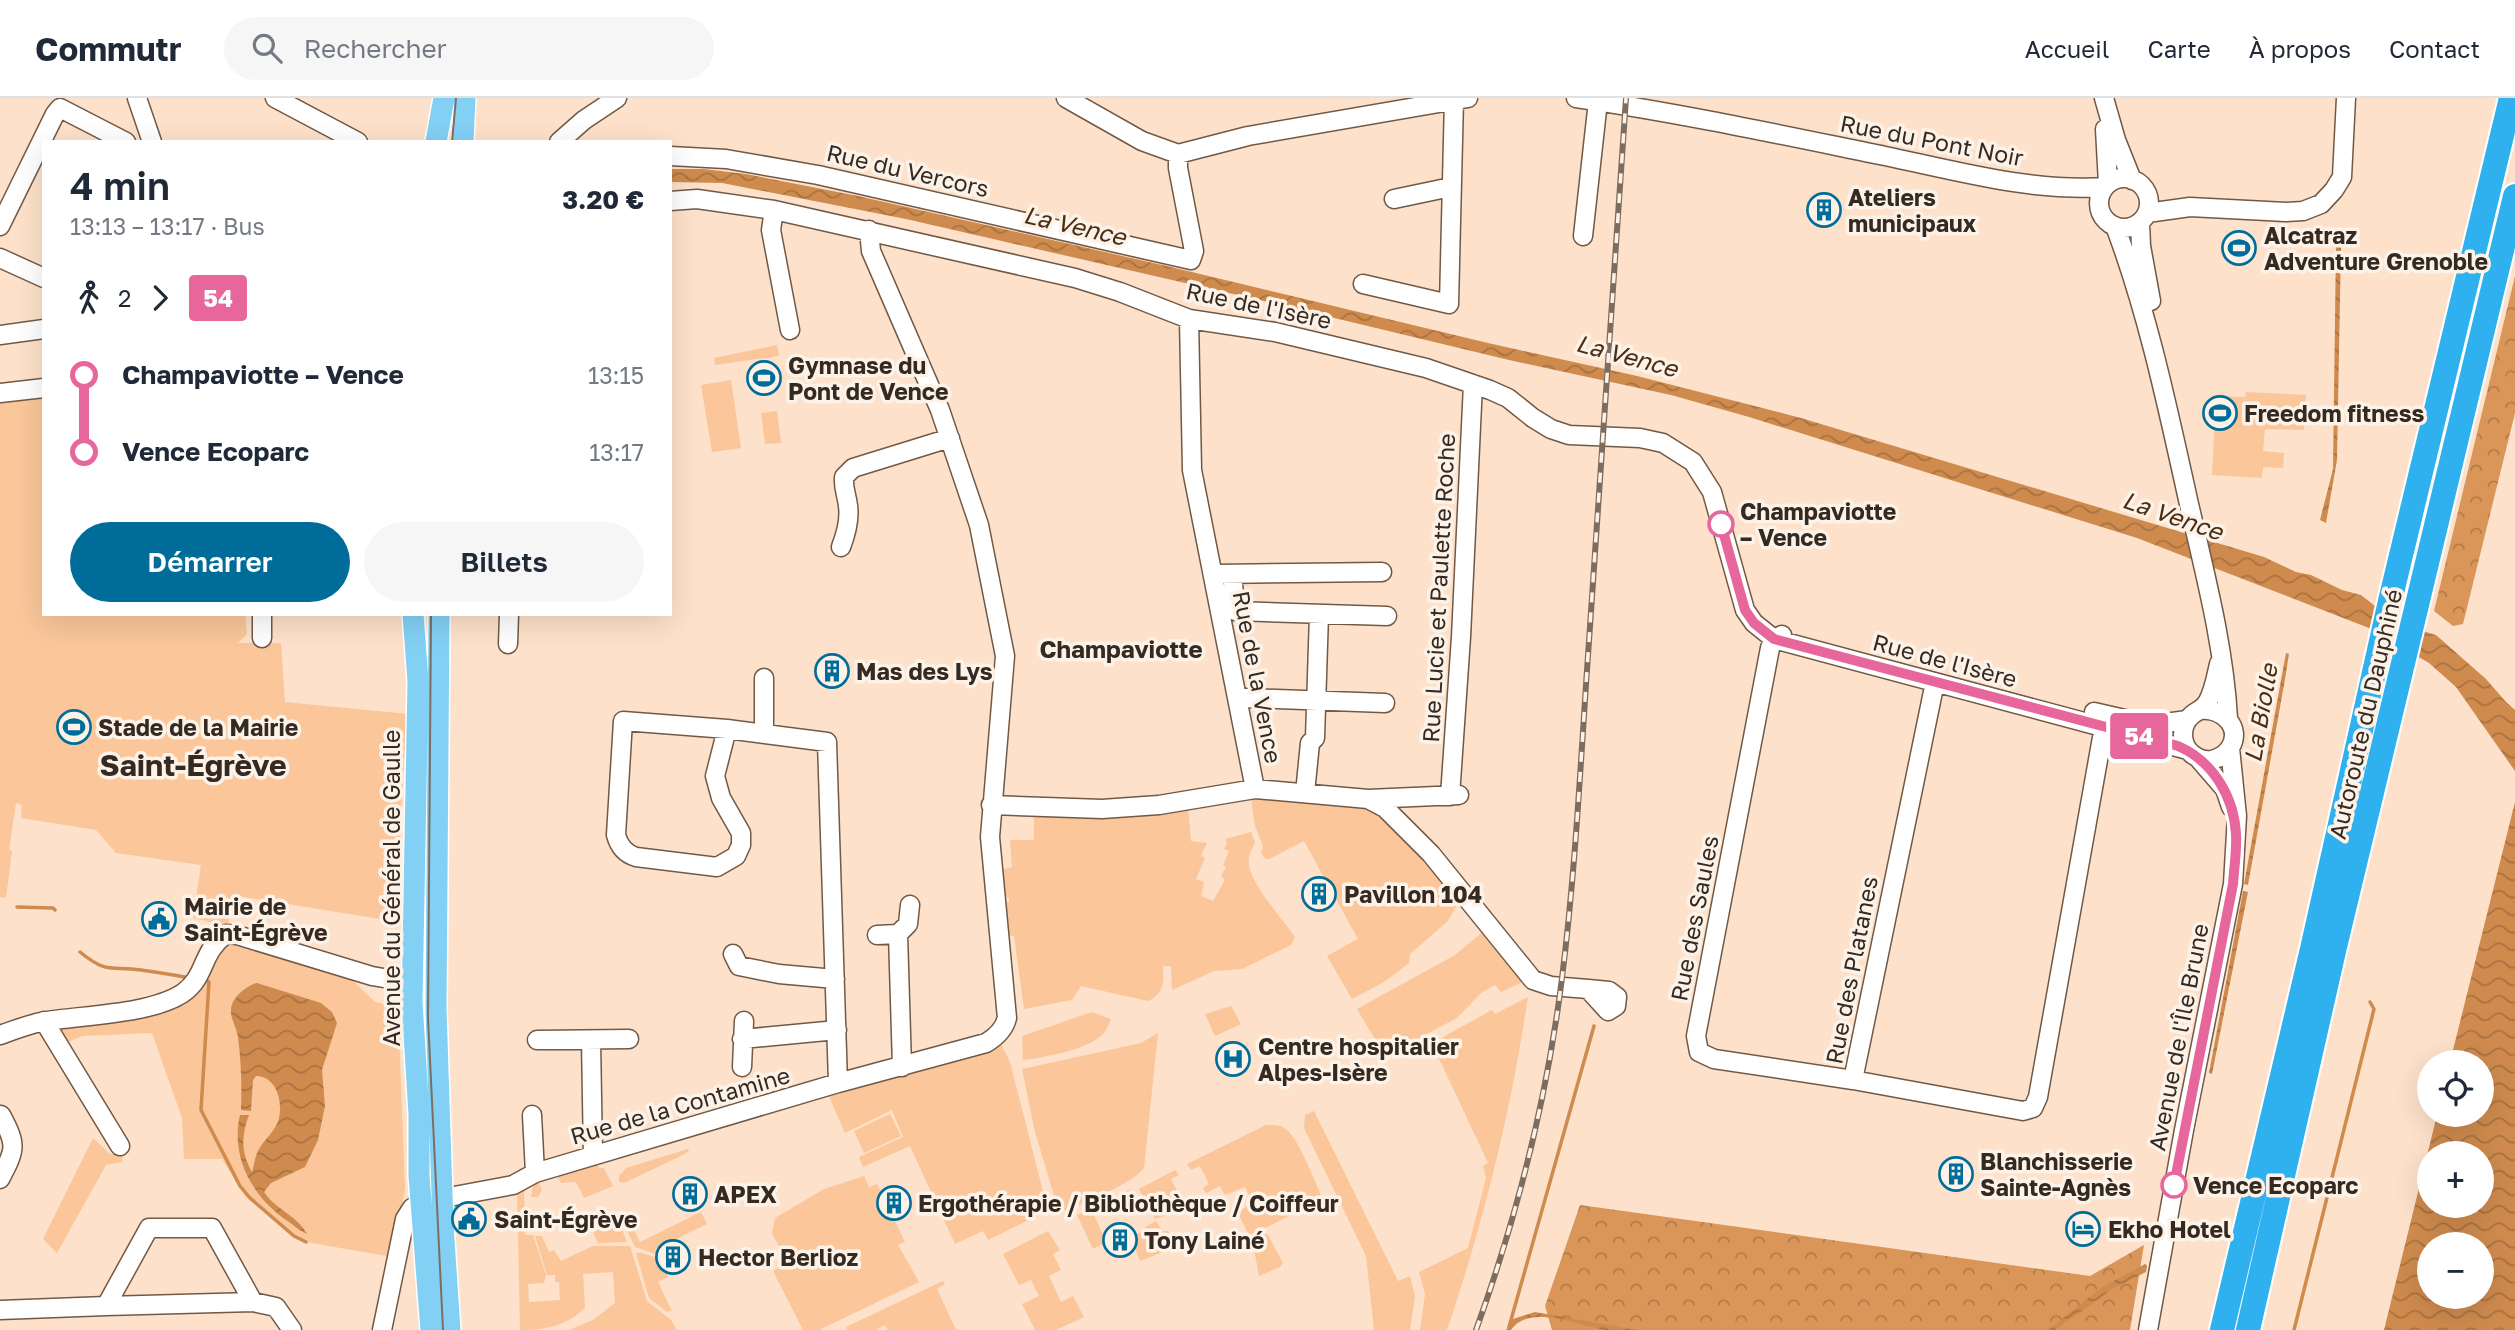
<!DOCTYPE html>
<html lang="fr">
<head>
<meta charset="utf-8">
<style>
	:root { --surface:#fff; --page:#f6f6f7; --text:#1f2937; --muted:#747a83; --line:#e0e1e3; --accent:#006c99 }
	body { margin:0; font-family:"Golos Text",sans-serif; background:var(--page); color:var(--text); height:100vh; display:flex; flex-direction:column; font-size:26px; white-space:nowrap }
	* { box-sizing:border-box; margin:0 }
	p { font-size:23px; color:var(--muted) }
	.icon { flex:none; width:38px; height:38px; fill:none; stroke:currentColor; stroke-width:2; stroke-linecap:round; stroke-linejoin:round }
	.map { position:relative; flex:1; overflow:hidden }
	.sheet { position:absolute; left:42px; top:42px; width:630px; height:476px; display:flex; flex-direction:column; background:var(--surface); border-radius:0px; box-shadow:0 7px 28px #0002 }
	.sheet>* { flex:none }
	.badge { padding:0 14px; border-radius:5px; font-size:24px; line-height:46px }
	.fabs { position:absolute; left:2417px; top:952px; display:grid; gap:14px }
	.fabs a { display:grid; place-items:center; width:77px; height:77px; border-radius:50%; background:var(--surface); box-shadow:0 7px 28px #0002; font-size:35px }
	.map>.badge { position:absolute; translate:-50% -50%; box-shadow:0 0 0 4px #fff }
	.legs { display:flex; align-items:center; gap:10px; height:77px; padding:0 28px; font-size:23px }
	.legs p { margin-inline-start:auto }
	.headline { display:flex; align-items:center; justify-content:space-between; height:119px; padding:0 28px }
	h1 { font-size:38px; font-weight:600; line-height:52px }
	.cta { display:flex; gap:14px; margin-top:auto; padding:14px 28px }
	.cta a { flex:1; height:80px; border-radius:42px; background:var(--accent); color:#fff; font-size:28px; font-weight:600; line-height:80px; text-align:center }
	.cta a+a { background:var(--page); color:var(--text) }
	ul { padding:0 28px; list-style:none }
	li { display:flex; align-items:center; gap:24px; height:77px; font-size:26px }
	li i { display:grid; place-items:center; width:10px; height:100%; margin:0 9px; background:currentColor }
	li i::after { content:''; width:18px; height:18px; margin:-9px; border:5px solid; border-radius:50%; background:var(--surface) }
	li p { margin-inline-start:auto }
	li:first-child i { background:linear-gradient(#0000 50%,currentColor 0) }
	li:last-child i { background:linear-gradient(currentColor 50%,#0000 0) }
	header { display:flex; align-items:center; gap:42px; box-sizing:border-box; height:98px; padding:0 35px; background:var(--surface); border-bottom:2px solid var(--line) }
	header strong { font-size:33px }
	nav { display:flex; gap:38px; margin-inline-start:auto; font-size:24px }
	.search { width:490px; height:63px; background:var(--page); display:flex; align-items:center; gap:18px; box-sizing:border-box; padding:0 24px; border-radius:38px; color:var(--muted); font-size:26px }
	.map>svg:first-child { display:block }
	.green { fill:#fac69a }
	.forest { fill:url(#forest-crowns) }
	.water { fill:url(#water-waves); fill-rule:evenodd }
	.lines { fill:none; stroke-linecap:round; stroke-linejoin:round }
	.stream { stroke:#cf8b4e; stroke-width:3.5 }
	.minor-casing { stroke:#715945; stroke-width:21 }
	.major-casing { stroke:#fff; stroke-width:24 }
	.highway-casing { stroke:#fff; stroke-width:28 }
	.minor { stroke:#fff; stroke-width:18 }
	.major { stroke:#83d0f5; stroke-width:21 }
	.highway { stroke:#30b1ef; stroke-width:24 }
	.tram { stroke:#7e6d5f; stroke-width:2 }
	.rail-casing { stroke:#7e6d5f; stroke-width:6 }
	.rail { stroke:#fdf2e8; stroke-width:3.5; stroke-dasharray:10; stroke-linecap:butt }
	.line-1-casing { stroke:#fff; stroke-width:16 }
	.line-1 { stroke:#e7679c; stroke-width:10 }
	.stop-1-dot { fill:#fff; stroke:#e7679c; stroke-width:3.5 }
	.labels { text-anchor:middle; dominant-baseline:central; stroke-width:7; stroke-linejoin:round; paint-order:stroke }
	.street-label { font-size:23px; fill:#342a21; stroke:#fdf2e8 }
	.poi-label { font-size:23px; font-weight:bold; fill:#342a21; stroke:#fdf2e8; text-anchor:start }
	.stop-label { font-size:23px; font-weight:bold; fill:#342a21; stroke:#fdf2e8; text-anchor:start }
	.water-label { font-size:24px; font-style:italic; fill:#4b2e14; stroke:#fdf2e8 }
	.neighbourhood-label { font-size:24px; font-weight:bold; fill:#342a21; stroke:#fdf2e8 }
	.district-label { font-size:30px; font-weight:bold; fill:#342a21; stroke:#fdf2e8 }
</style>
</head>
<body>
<header>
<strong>Commutr</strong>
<div class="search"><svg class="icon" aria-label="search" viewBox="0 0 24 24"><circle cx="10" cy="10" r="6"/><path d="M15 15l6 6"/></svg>Rechercher</div>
<nav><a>Accueil</a><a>Carte</a><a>À propos</a><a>Contact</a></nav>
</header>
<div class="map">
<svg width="2515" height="1232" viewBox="0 0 2515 1232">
	<defs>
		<pattern id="forest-crowns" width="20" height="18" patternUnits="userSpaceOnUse" patternTransform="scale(1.75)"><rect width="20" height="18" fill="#da9659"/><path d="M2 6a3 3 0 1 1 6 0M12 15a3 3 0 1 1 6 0" fill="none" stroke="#b27b49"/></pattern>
		<pattern id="water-waves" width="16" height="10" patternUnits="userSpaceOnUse" patternTransform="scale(1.75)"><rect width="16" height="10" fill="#cf8b4e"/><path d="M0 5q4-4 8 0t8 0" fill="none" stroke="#a97240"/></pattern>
	</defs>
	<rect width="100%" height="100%" fill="#fde1ca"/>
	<path class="green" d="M777,247L779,258L715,267L714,260Z
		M731,282L741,350L712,354L701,287Z
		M2246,294L2306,297L2304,332L2265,331L2263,353L2284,355L2283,370L2263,369L2262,380L2212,377L2216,298L2245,299Z
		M44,296V516H245L247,536L238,545H281L285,604L408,616L400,724L398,824L232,797L228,828L193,820L201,767L116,755L96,732L21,720L22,707L16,705L9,752L12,753L6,800L0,799V303Z
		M777,313L781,345L765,346L761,315Z
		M1258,699L1365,707L1380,715L1461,799L1448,823L1410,856L1409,865L1384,884L1352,901L1327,858L1358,841L1304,743L1269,761L1264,760L1261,754L1263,748L1255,728L1251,701Z
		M1188,709L1191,743L1207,745L1201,758L1205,760L1196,781L1204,784L1201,798L1213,803L1225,782L1221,778L1226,769L1223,767L1229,753L1224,751L1227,745L1225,741L1251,734L1255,744C1253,749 1249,755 1249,761C1245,781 1283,821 1295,839L1291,847L1242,871L1214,873L1172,892L1171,868H1163C1164,884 1164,896 1148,903L1081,888L1072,902L1024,911L1014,838L1003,836L1000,805L1009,804V799H999L997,773L1012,769L1010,742H1034V710Z
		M1485,832L1517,869L1523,884L1501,894L1495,887L1481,895L1457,920L1385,958L1357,911L1455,857Z
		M238,846L346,876L375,904L398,909L405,1091L392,1159L306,1144L294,1139L245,1098L222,1061H184L182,1020L152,935L82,938L62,947L51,930L185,905L197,897L219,847Z
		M1528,899C1511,1013 1484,1123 1447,1232H1420L1425,1196L1419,1174L1468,1150L1486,1080L1483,1068L1488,1065L1435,952L1428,956L1425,949L1492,912L1495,916Z
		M1231,908L1241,926L1215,938L1205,916Z
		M1092,914L1111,921C1109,925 1107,932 1103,936C1090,951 1043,960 1023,962L1022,938Z
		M1158,935L1144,1070C1135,1084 1084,1105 1066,1113L1059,1108L1055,1101L1035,1034L1022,971L1141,945Z
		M1001,946L1010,964L1047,1109L1045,1114L988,1142L983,1133L955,1146L910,1048L863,1069L859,1059L903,1039L892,1012L845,1035L828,996Z
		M1314,1013L1398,1183L1410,1178L1415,1198L1410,1232H1374L1366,1158L1304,1030L1305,1017Z
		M890,1016L901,1038L864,1055L854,1033Z
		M1266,1027C1274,1027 1280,1026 1287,1032C1300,1043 1315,1085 1323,1101L1249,1138L1238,1115L1252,1104L1245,1089L1225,1097L1220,1088L1206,1095L1203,1090L1209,1086L1200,1068L1191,1072L1187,1066Z
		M93,1040L110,1056H123L122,1064L106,1067L57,1155L43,1141Z
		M688,1051L689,1053L683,1057L624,1085L619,1084V1078L626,1070Z
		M597,1063L599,1070H604L613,1088L584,1100L576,1084L561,1085L557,1077L539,1085L542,1092L538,1099H531L534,1083Z
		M1175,1072L1179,1077L1171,1081L1177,1093L1173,1095L1174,1103L1167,1109L1169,1116L1155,1121L1139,1091Z
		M864,1078L869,1089L877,1086L905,1144L898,1147L919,1184L819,1232H803L773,1173L788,1164L772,1136L775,1120L824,1091Z
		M517,1091H524L525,1137H533L546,1177L544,1185L528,1186L529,1204L560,1202L559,1184H555V1177H547L535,1138H542L549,1154L554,1152L561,1163L593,1148H630L647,1203L671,1222L677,1232H569L593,1222L615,1205L613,1174L583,1176L585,1210C566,1228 546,1232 520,1232Z
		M1129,1092L1135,1098L1094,1117L1106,1144L1093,1151L1077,1117Z
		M701,1114L707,1126L655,1151L657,1156L635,1149L621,1119L627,1117L640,1144Z
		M618,1122L627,1144L598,1145L593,1134Z
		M1156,1123L1162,1133H1168L1176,1149L1140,1163L1132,1143L1138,1142L1135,1137L1146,1132L1145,1129Z
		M1048,1133L1060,1152L1053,1156L1061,1172L1049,1178L1061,1204L1073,1198L1084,1219L1056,1232H1035L1022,1206L1039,1198L1031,1182L1019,1187L1003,1156Z
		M1264,1135L1268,1137L1283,1165L1280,1169L1259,1178L1253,1145L1258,1138Z
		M636,1155H642L660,1161L668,1179L658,1184L672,1213L667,1214L649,1200Z
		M943,1183L945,1186L937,1191L956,1232H888L885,1227L875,1232H847L846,1229Z"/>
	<path class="forest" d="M2515,178V315L2463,526L2453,528L2434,513Z
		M1580,1107L2090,1178L2144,1147L2130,1232H1552L1545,1208Z"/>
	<path class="water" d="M670,71H704L746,76L858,98L1171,169L1488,245L1637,278L1801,320L2264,459L2296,474L2311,477L2342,492L2361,497L2375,508L2426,534L2436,537L2486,581L2506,604L2515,612V673L2456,589L2429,565L2369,530L2137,440L1749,319L1671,297L1509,262L1268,204L906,121L722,85L670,84Z
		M2336,147H2341L2337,362L2326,425L2320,422L2333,371Z
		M2286,555L2289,556L2284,587L2248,787L2244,786Z
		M2515,704V1232H2384L2437,1017H2482V964H2450ZM2429,1055H2482V1108H2429ZM2429,1146H2482V1199H2429Z
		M2243,793L2248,794L2212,976L2209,975Z
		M257,885L321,905L332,914L337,925L322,972L325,1008L318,1042L305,1069L271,1085L264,1094C275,1111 298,1118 307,1136C300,1133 296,1129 289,1124C253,1100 230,1060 240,1017H249C241,1038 241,1055 252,1074C254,1067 255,1059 258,1053C264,1041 276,1033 279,1020C283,1003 276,978 256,978L253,982L251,1013L241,1012C242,987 241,963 238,939C237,930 230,920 231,912C231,900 247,887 257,885Z
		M2145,1166L2147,1168L2146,1174L2114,1190L2055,1232H2048L2101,1190Z
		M1535,1214L1637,1232C1626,1232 1615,1232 1604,1232C1579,1228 1529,1205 1511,1232H1506L1513,1221Z"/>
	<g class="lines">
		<path class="stream" d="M17,809L53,810L55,812
			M80,854C107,876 110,868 141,872C157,874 174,877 190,880
			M206,882L209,884L201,1012L240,1088L250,1100L294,1138L306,1144
			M1509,1229L1594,928
			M2294,1232L2374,911L2370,904"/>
		<g class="minor-casing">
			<path id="minor" d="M137,0L152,44
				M275,0L358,44
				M1066,0L1142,43L1178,56L1248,38L1468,0
				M1576,0C1680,15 1782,37 1885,58C1957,73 2031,94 2105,89
				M2104,0L2116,42L2132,82
				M2105,31L2108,86
				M559,44L584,22L617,0
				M670,58L726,61L818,77L1191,162L1194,153L1178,70V56
				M2099 105a25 25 0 1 1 50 0a25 25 0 1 1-50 0Z
				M1394,101L1451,89
				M670,103L697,101L774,112L1075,180L1120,194L1189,221L1275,234L1426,270L1490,292L1508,300L1533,320L1551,331L1569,337L1640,340L1663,345L1693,364L1712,394L1745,512L1754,525L1774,541L2188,652
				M774,112L771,132L790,232
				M2147,115L2190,109L2286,114L2303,113L2321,106L2334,92L2342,79L2346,0
				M2140,124L2141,148L2151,203
				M0,128L55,16L60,10L126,44
				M2115,128C2149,219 2168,312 2189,406C2205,476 2224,548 2228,620
				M1583,138L1598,3
				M0,160L44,180
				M1363,186L1449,206L1454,1
				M1189,221L1192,372L1255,691
				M0,237L44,231
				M0,295L44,290
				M841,449C846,436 850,422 848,408C847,397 843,391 844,379L853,370L950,340
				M1216,476L1382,474
				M1233,485L1235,513L1387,518
				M262,516V540
				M1782,537L1774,541L1770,550L1696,938L1699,954L1714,961L1853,982L2023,1013L2033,1010L2038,999L2106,617
				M508,546L509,516
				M1246,600L1385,605
				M2201,612C2222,610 2243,629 2230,650C2226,656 2219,660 2212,662C2205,663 2197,660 2192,656C2180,646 2180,627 2192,617C2198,612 2204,611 2208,603C2214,592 2216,579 2219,566
				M2094,614L2151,627L2187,622
				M727,631L715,678L721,700L741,735V747L736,758L717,769L636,759C626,756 619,748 616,737L623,623L727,631L827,644L838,985
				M764,636V580
				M2199,661L2225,691L2231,709
				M1305,695L1310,645L1315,640L1319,516
				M1450,698L1461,539L1473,286
				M1368,701L1459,697
				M991,707L1102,711L1159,707L1255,691L1368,701L1385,710L1431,756L1533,882L1551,888L1588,891L1608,913L1616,908L1617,899L1609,893L1588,891
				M898,836L902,969
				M877,837L898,836L908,826L910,807
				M733,856L739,868L779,876L835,881
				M44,923L120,1048
				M0,937C14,932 27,927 41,924C80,917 150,917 183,895C207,878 200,855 226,836L237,837L372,878L401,883H437
				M742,941L837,932
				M537,942L629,941
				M591,942L593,1058
				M742,969L744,923
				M1853,982L1935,584
				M532,1017L535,1075
				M0,1081C16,1051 17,1047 1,1017
				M106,1208L253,1204
				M0,1212L106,1208L149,1130H212L253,1204L276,1209L292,1232
				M382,1232L405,1121L412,1110L422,1104L513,1087L535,1075L838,985L986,945C996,939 1004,932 1007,920L990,739L1005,558L979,427L940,312L871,153L869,132
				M2148,1232L2184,1032L2233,786L2237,718L2230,650"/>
		</g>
		<g class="major-casing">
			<path id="major" d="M436,44L444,0
				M463,44L465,0
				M413,516L418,583L412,904L419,1016V1078L431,1232
				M439,516L436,910L443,1127L450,1232"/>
		</g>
		<g class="highway-casing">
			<path id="highway" d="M2222,1232L2312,851L2390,503L2511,0
				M2248,1232L2334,853L2515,98"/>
		</g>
		<use href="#minor" class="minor"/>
		<use href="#major" class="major"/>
		<use href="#highway" class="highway"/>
		<path class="tram" d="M452,44L456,0
			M431,516L428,920L443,1232"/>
		<g class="rail-casing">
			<path id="rail" d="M1476,1232C1517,1119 1547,1000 1562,880C1576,769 1581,655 1589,543C1601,362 1614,181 1626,0"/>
		</g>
		<use href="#rail" class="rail"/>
	</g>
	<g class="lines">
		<g class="line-1-casing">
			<path id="line-1" d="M1721,426L1745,512L1754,525L1774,541L2178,648C2213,663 2234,699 2236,736C2237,753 2234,770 2233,786L2174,1087"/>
		</g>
		<use href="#line-1" class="line-1"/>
	</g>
	<defs>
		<g id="building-ring" transform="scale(1.75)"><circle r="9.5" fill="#fdf2e8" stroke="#006c99" stroke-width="1.5"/><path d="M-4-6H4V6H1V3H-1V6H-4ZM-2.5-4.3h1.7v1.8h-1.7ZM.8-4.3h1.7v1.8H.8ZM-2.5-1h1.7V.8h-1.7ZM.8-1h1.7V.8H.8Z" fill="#006c99"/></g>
		<g id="stadium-ring" transform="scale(1.75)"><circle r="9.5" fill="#fdf2e8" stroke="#006c99" stroke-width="1.5"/><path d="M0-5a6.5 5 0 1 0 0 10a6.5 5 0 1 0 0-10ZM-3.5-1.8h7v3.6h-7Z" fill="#006c99"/></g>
		<g id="civic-ring" transform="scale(1.75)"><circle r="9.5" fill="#fdf2e8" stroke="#006c99" stroke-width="1.5"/><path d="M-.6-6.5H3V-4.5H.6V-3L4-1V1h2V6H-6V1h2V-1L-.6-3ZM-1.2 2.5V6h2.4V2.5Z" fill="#006c99"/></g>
		<g id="hospital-ring" transform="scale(1.75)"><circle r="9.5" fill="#fdf2e8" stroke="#006c99" stroke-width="1.5"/><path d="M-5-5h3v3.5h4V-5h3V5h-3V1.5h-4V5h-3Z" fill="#006c99"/></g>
		<g id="hotel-ring" transform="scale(1.75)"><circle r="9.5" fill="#fdf2e8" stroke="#006c99" stroke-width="1.5"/><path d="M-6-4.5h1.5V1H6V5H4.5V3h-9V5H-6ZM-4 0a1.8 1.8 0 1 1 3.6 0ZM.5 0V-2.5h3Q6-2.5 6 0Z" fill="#006c99"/></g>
	</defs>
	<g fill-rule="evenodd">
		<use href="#building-ring" x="1824" y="112"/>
		<use href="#stadium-ring" x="2239" y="150"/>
		<use href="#stadium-ring" x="764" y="280"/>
		<use href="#stadium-ring" x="2220" y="315"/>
		<use href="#building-ring" x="832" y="573"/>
		<use href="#stadium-ring" x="74" y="629"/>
		<use href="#building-ring" x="1319" y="796"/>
		<use href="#civic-ring" x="159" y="821"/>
		<use href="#hospital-ring" x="1233" y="961"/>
		<use href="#building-ring" x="1956" y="1076"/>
		<use href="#building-ring" x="690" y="1096"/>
		<use href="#building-ring" x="894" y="1105"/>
		<use href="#civic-ring" x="469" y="1121"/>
		<use href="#hotel-ring" x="2083" y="1131"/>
		<use href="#building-ring" x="1120" y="1142"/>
		<use href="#building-ring" x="673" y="1159"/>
	</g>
	<g class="stop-1-dot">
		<circle cx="1721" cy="426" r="12"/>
		<circle cx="2174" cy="1087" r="12"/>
	</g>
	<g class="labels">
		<g class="street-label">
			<text transform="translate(1932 42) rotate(11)">Rue du Pont Noir</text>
			<text transform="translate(908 72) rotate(13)">Rue du Vercors</text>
			<text transform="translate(1259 207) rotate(12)">Rue de l'Isère</text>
			<text transform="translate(1438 490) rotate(-87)">Rue Lucie et Paulette Roche</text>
			<text transform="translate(1945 562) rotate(15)">Rue de l'Isère</text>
			<text transform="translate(1258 579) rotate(79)">Rue de la Vence</text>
			<text transform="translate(2365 616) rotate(-77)">Autoroute du Dauphiné</text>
			<text transform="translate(391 790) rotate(-90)">Avenue du Général de Gaulle</text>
			<text transform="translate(1694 820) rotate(-79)">Rue des Saules</text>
			<text transform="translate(1851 872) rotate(-79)">Rue des Platanes</text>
			<text transform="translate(2178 939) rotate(-79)">Avenue de l'Île Brune</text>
			<text transform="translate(680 1007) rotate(-16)">Rue de la Contamine</text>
		</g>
		<g class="poi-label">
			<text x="1848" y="99">Ateliers<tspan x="1848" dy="26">municipaux</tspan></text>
			<text x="2264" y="137">Alcatraz<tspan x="2264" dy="26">Adventure Grenoble</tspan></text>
			<text x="788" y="267">Gymnase du<tspan x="788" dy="26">Pont de Vence</tspan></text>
			<text x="2244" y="315">Freedom fitness</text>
			<text x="856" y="573">Mas des Lys</text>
			<text x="98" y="629">Stade de la Mairie</text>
			<text x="1344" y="796">Pavillon 104</text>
			<text x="184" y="808">Mairie de<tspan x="184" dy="26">Saint-Égrève</tspan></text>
			<text x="1258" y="948">Centre hospitalier<tspan x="1258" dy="26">Alpes-Isère</tspan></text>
			<text x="1980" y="1063">Blanchisserie<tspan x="1980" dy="26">Sainte-Agnès</tspan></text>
			<text x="714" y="1096">APEX</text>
			<text x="918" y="1105">Ergothérapie / Bibliothèque / Coiffeur</text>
			<text x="494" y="1121">Saint-Égrève</text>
			<text x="2108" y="1131">Ekho Hotel</text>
			<text x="1144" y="1142">Tony Lainé</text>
			<text x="698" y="1159">Hector Berlioz</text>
		</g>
		<g class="stop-label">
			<text x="1740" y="413">Champaviotte<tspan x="1740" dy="26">– Vence</tspan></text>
			<text x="2193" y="1087">Vence Ecoparc</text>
		</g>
		<g class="water-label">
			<text transform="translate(1075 127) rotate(13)">La Vence</text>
			<text transform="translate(1627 257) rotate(15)">La Vence</text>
			<text transform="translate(2173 417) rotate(19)">La Vence</text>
			<text transform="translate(2260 615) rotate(-80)">La Biolle</text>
		</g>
		<g class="neighbourhood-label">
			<text x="1121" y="550">Champaviotte</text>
		</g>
		<g class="district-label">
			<text x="193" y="667">Saint-Égrève</text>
		</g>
	</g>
</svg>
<div class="fabs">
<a><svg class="icon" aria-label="locate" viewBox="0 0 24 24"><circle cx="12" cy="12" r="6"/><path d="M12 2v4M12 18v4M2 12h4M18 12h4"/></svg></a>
<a>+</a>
<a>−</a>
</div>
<b class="badge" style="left:2139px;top:638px;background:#e7679c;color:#fff">54</b>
<section class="sheet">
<div class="headline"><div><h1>4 min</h1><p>13:13 – 13:17 · Bus</p></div><b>3.20 €</b></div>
<div class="legs"><svg class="icon" aria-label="walk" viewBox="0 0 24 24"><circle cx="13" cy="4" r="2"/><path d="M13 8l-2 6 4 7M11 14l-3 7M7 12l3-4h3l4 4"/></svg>2<svg class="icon" aria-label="forward" viewBox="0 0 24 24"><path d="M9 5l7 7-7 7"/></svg><b class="badge" style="background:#e7679c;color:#fff">54</b></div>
<ul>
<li><i style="color:#e7679c"></i><b>Champaviotte – Vence</b><p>13:15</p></li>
<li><i style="color:#e7679c"></i><b>Vence Ecoparc</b><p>13:17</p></li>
</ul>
<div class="cta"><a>Démarrer</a><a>Billets</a></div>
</section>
</div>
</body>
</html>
